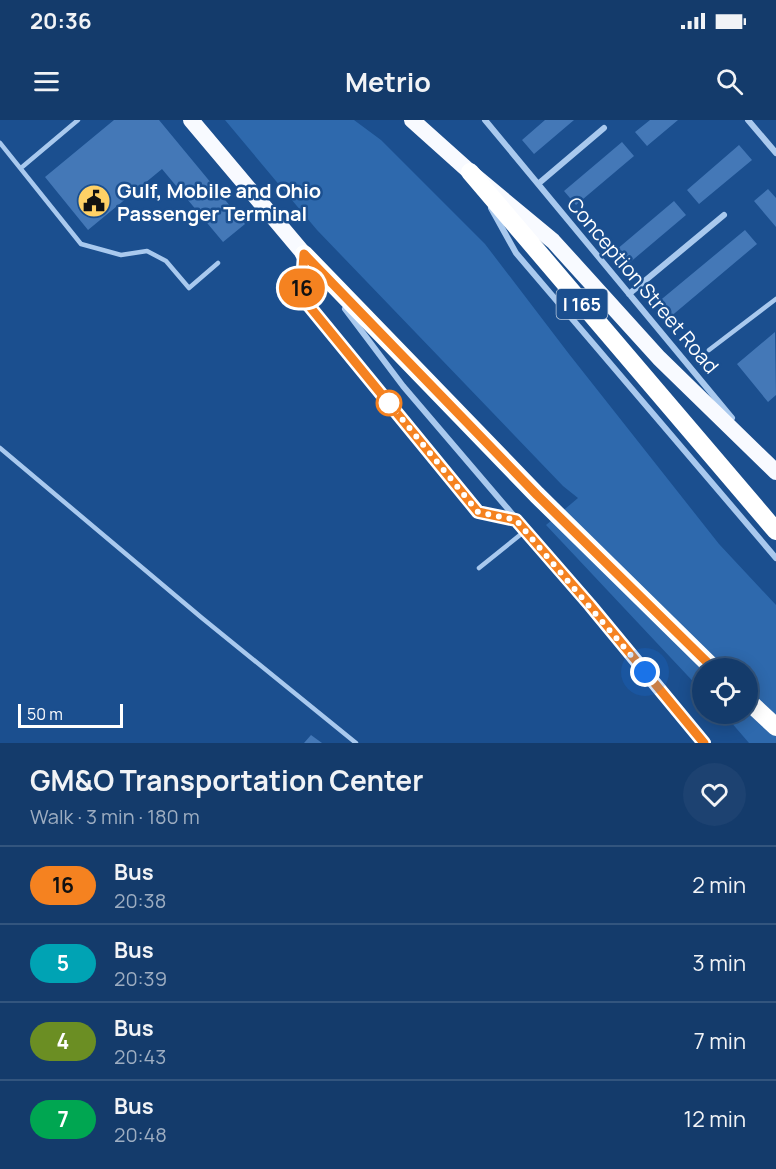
<!DOCTYPE html>
<html lang="en">
<head>
<meta charset="utf-8">
<style>
	:root { --surface:#143b6b; --page:#1d4271; --text:#f1f3f6; --muted:#9dadc1; --line:#33557e }
	body { margin:0; font-family:Manrope,sans-serif; background:var(--page); color:var(--text); height:100vh; display:flex; flex-direction:column; font-size:22px; white-space:nowrap }
	* { box-sizing:border-box; margin:0 }
	p { font-size:20px; color:var(--muted) }
	.icon { flex:none; width:33px; height:33px; fill:none; stroke:currentColor; stroke-width:2; stroke-linecap:round; stroke-linejoin:round }
	.map { position:relative; height:623px; overflow:hidden }
	.details { display:flex; flex-direction:column; background:var(--surface); flex:1 }
	.details>* { flex:none }
	.badge { padding:0 12px; border-radius:20px; font-size:21px; line-height:39px }
	.controls { position:absolute; left:692px; top:538px; display:grid; gap:12px }
	.controls a { display:grid; place-items:center; width:66px; height:66px; border-radius:50%; background:var(--surface); box-shadow:0 3px 15px #0003,0 0 0 2px var(--line); font-size:30px }
	.scale { position:absolute; left:18px; bottom:15px; width:105px; box-sizing:border-box; padding-left:6px; border:3px solid #fff; border-top:0; font-size:16px; line-height:21px; white-space:nowrap; color:#fff; -webkit-text-stroke:4px #1b4f8f; paint-order:stroke }
	.you { position:absolute; width:30px; height:30px; margin:-15px; border:4px solid #fff; border-radius:50%; background:#1a73e8; box-shadow:0 0 0 9px #1a73e833 }
	.map>.badge { position:absolute; translate:-50% -50%; box-shadow:0 0 0 3px #fff }
	.round { display:grid; place-items:center; flex:none; width:63px; height:63px; border-radius:32px; background:var(--page) }
	.head { display:flex; align-items:center; justify-content:space-between; height:102px; padding:0 30px }
	h1 { font-size:28px; font-weight:700; line-height:45px }
	ul { padding:0; list-style:none }
	li { display:flex; align-items:center; gap:18px; height:78px; padding:0 30px; border-top:2px solid var(--line) }
	li div { flex:1 }
	li b { display:block; font-size:22px }
	li em { font-style:normal }
	li .badge { min-width:66px; font-weight:700; text-align:center }
	.status { display:flex; justify-content:space-between; align-items:center; height:42px; padding:0 30px; background:var(--surface); direction:ltr }
	.status svg { height:16px; fill:currentColor }
	header { display:flex; justify-content:space-between; align-items:center; height:78px; padding:0 30px; background:var(--surface); font-size:27px; font-weight:700 }
	.map>svg:first-child { display:block }
	.green { fill:#2e69ad }
	.building { fill:#4478b7 }
	.lines { fill:none; stroke-linecap:round; stroke-linejoin:round }
	.service { stroke:#a9c9ee; stroke-width:4.5 }
	.minor { stroke:#a9c9ee; stroke-width:6 }
	.trunk { stroke:#f8faff; stroke-width:16 }
	.motorway { stroke:#fff; stroke-width:18 }
	.line-casing { stroke:#fff; stroke-width:14 }
	.line { stroke:#f58220; stroke-width:9 }
	.walk { stroke:#fff; stroke-width:6; stroke-dasharray:0 10.8 }
	.stop-dot { fill:#fff; stroke:#f58220; stroke-width:3 }
	.labels { text-anchor:middle; dominant-baseline:central; stroke-width:5; stroke-linejoin:round; paint-order:stroke }
	.shield { fill:#1b4f8f; stroke:#bbcadd; stroke-width:1.5 }
	.shield-label { font-size:18px; font-weight:bold; fill:#fff }
	.poi-label { font-size:20px; font-weight:bold; fill:#fff; stroke:#1b4f8f; text-anchor:start }
	.street-label { font-size:20px; fill:#fff; stroke:#1b4f8f }
</style>
</head>
<body>
<div class="status"><b>20:36</b><svg viewBox="0 0 49 12"><path d="M0 12V9h3v3zM5 12V6h3v6zM10 12V3h3v9zM15 12V0h3v12zM26 1h20v11H26zM47 4h2v5h-2z"/></svg></div>
<header><svg class="icon" aria-label="menu" viewBox="0 0 24 24"><path d="M4 6h16M4 12h16M4 18h16"/></svg>Metrio<svg class="icon" aria-label="search" viewBox="0 0 24 24"><circle cx="10" cy="10" r="6"/><path d="M15 15l6 6"/></svg></header>
<div class="map">
<svg width="776" height="623" viewBox="0 0 776 623">
	<rect width="100%" height="100%" fill="#1b4f8f"/>
	<path class="green" d="M225,0H354L381,20L485,124L569,234L719,424L776,485V623H749L724,594H747V549H702V571L546,405L578,378L563,366L317,110Z"/>
	<path class="building" d="M114,0H159L245,104L223,122L162,49L88,110L45,57Z
		M545,0H574L534,34L522,20Z
		M650,0H678L647,26L635,12Z
		M622,22L634,36L576,85L564,71Z
		M739,25L752,40L699,84L687,70Z
		M768,69L776,78V107L754,81Z
		M674,81L686,95L628,144L616,130Z
		M745,110L757,124L669,198L657,183Z
		M775,212L776,275L768,282L737,244Z
		M311,615L322,623H304Z"/>
	<g class="lines">
		<path class="service" d="M0,23L81,124L121,135L147,131L166,141L189,168L218,143
			M21,48L78,0
			M303,142L301,176L478,392L516,400
			M709,230L776,179
			M0,328L202,498L356,623
			M479,448L525,411"/>
		<path class="minor" d="M485,0L732,298
			M748,0L776,33
			M538,64L604,8
			M491,88L516,133L776,438
			M629,174L724,95
			M345,189L403,266L590,485L704,623"/>
		<path class="trunk" d="M191,0L304,134
			M412,0L470,52L553,121L659,238L776,352"/>
		<path class="motorway" d="M470,52L776,411
			M304,134L537,375L714,549
			M747,580L776,607"/>
	</g>
	<g class="lines">
		<g class="line-casing">
			<path id="line" d="M704,623L590,485L516,400L478,392L301,176L304,134L537,375L714,549"/>
		</g>
		<use href="#line" class="line"/>
		<path class="walk" d="M389,283L478,392L516,400L645,552"/>
	</g>
	<defs>
		<g id="civic-disc" transform="scale(1.725)"><circle r="9.5" fill="#ffd166" stroke="#1b4f8f"/><path d="M-.6-6.5H3V-4.5H.6V-3L4-1V1h2V6H-6V1h2V-1L-.6-3ZM-1.2 2.5V6h2.4V2.5Z" fill="#111"/></g>
	</defs>
	<g fill-rule="evenodd">
		<use href="#civic-disc" x="94" y="81"/>
	</g>
	<circle class="stop-dot" cx="389" cy="283" r="12"/>
	<g class="labels">
		<rect class="shield" x="556.5" y="169" width="51" height="30" rx="4.5"/>
		<g class="shield-label">
			<text x="582" y="184">I 165</text>
		</g>
		<g class="poi-label">
			<text x="117" y="70">Gulf, Mobile and Ohio<tspan x="117" dy="23">Passenger Terminal</tspan></text>
		</g>
		<g class="street-label">
			<text transform="translate(643 165) rotate(50)">Conception Street Road</text>
		</g>
	</g>
</svg>
<div class="controls">
<a><svg class="icon" aria-label="locate" viewBox="0 0 24 24"><circle cx="12" cy="12" r="6"/><path d="M12 2v4M12 18v4M2 12h4M18 12h4"/></svg></a>
</div>
<div class="scale">50 m</div>
<div class="you" style="left:645px;top:552px"></div>
<b class="badge" style="left:302px;top:168px;background:#f58220;color:#111">16</b>
</div>
<section class="details">
<div class="head"><div><h1>GM&amp;O Transportation Center</h1><p>Walk · 3 min · 180 m</p></div><a class="round"><svg class="icon" aria-label="heart" viewBox="0 0 24 24"><path d="M12 20l-8-8c-3-5 5-10 8-4 3-6 11-1 8 4z"/></svg></a></div>
<ul>
<li><span class="badge" style="background:#f58220;color:#111">16</span><div><b>Bus</b><p>20:38</p></div><em>2 min</em></li>
<li><span class="badge" style="background:#00a3b4;color:#fff">5</span><div><b>Bus</b><p>20:39</p></div><em>3 min</em></li>
<li><span class="badge" style="background:#6b8e23;color:#fff">4</span><div><b>Bus</b><p>20:43</p></div><em>7 min</em></li>
<li><span class="badge" style="background:#00a651;color:#fff">7</span><div><b>Bus</b><p>20:48</p></div><em>12 min</em></li>
</ul>
</section>
</body>
</html>
